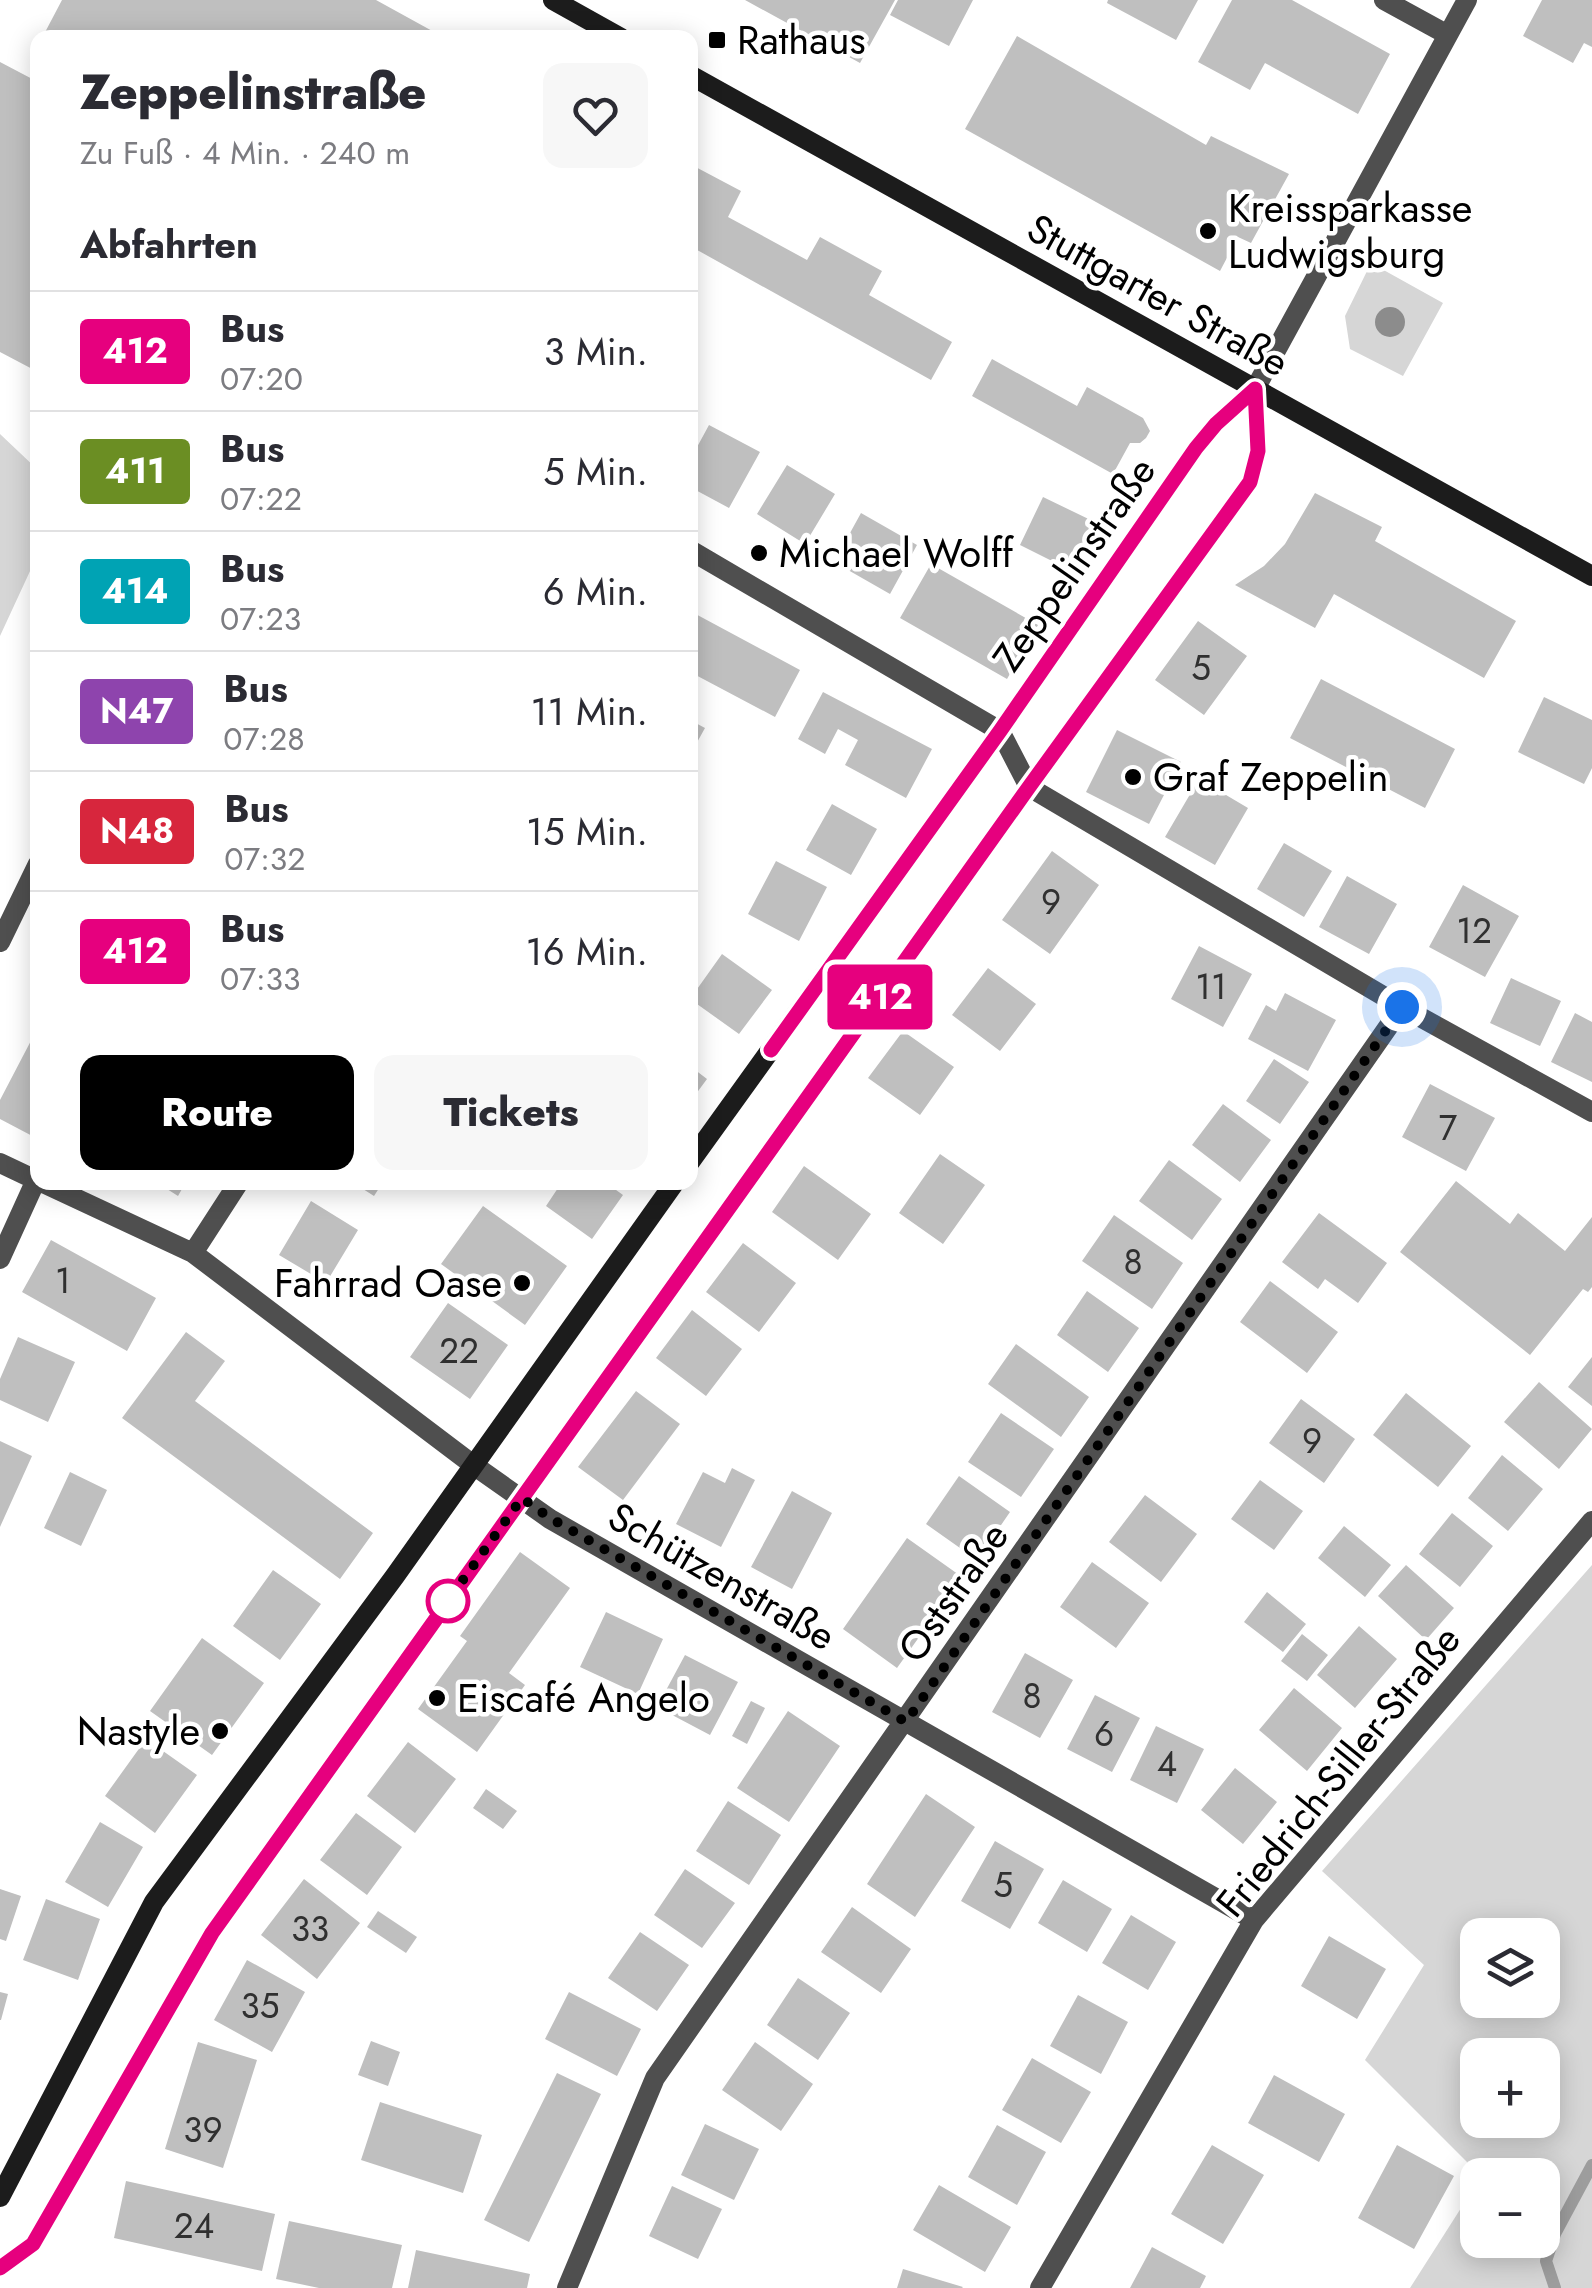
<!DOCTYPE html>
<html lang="de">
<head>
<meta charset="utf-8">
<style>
	:root { --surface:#fff; --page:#f7f7f7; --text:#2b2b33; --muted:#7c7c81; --line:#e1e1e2; --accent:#000 }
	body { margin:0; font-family:Jost,sans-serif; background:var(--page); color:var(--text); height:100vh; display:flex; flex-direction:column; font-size:38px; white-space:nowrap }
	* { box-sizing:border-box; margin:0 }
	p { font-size:32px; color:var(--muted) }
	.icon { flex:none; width:55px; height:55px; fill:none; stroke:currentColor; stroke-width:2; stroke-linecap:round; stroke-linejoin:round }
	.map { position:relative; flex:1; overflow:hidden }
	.details { position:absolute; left:30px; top:30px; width:668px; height:1160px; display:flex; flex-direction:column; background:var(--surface); border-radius:20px; box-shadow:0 5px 25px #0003 }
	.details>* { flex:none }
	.badge { padding:0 20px; border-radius:8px; font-size:35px; line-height:65px }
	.buttons { position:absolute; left:1460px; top:1918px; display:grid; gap:20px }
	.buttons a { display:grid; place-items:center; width:100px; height:100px; border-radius:20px; background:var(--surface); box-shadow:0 5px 25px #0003; font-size:50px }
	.you { position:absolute; width:50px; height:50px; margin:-25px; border:8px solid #fff; border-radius:50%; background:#1a73e8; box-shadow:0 0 0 15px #1a73e833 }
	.map>.badge { position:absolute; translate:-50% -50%; box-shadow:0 0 0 5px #fff }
	h2 { padding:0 50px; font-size:38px; line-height:90px }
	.round { display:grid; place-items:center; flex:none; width:105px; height:105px; border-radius:20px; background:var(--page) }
	.head { display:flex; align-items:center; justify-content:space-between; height:170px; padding:0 50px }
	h1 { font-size:48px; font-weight:800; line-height:75px }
	.action { display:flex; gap:20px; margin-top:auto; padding:20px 50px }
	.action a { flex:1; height:115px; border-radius:20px; background:var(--accent); color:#fff; font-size:40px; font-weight:800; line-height:115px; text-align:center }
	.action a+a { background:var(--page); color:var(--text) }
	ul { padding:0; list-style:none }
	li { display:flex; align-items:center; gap:30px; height:120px; padding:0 50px; border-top:2px solid var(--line) }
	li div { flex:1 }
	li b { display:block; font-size:38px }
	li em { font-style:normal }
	li .badge { min-width:110px; font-weight:700; text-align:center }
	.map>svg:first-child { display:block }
	.green { fill:#d6d6d6; fill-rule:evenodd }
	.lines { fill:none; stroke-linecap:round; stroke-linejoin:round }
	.stream { stroke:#9d9d9d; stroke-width:12 }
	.building { fill:#bfbfbf }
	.street { stroke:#4f4f4f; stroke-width:20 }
	.secondary { stroke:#1c1c1c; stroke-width:20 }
	.tree { fill:#8c8c8c }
	.line-casing { stroke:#fff; stroke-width:22 }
	.line { stroke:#e6007e; stroke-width:15 }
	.walk { stroke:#000; stroke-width:10; stroke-dasharray:0 18 }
	.poi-dot { fill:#000; stroke:#fff; stroke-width:4 }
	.stop-dot { fill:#fff; stroke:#e6007e; stroke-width:5 }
	.labels { text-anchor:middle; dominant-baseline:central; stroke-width:9; stroke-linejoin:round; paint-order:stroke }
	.number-label { font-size:35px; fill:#303030 }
	.poi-label { font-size:40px; fill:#000; stroke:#fff; text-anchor:start }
	.street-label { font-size:40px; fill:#000; stroke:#fff }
</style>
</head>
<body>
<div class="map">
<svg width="1592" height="2288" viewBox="0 0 1592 2288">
	<rect width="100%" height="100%" fill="#fff"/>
	<path class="green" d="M1371,263L1443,303L1403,376L1350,349L1345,316Z
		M0,434L38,470L37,556L0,636Z
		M1592,1565V2288H1410L1477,2183L1478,2240H1542V2175H1480L1365,2060L1424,1965L1322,1871ZM1542,1935V2000H1478V1935ZM1478,2055H1542V2120H1478Z"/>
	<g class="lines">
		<path class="stream" d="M1555,2288L1546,2261L1555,2234L1592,2165"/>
	</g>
	<path class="building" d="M62,0H376L445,38H42Z
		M745,0H895L860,63Z
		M898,0H973L949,46L890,15Z
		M1108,0H1198L1176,40L1107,3Z
		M1232,0H1292L1390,54L1358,114L1265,63L1250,90L1198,62Z
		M1542,0H1592V47L1584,43L1573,63L1523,36Z
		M1017,36L1206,145L1211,136L1289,174L1251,243L1238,237L1220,271L965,129Z
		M0,62L38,82V372L0,352Z
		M690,164L741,191L728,217L807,260L820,237L882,271L869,295L952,342L931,380L690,246Z
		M992,359L1077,406L1087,387L1143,418L1150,431L1146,438L1140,443H1130L1113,474L972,396Z
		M709,425L760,452L729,508L690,487V460Z
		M787,465L835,494L805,544L757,514Z
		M1315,493L1382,527L1375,541L1516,621L1484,678L1334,594L1315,628L1235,585L1264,566L1285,544Z
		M1043,497L1103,526L1080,575L1020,545Z
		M861,513L917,545L890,594L834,562Z
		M931,564L1038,625L1007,679L900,618Z
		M690,611L800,670L775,717L690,672Z
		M1198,621L1247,656L1204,715L1155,680Z
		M1321,679L1455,749L1425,808L1290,738Z
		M823,692L932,749L906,798L845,765L858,740L838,729L825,754L798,739Z
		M1544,697L1592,720V768L1584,784L1518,752Z
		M690,720L705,728L690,755Z
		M1117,730L1181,762L1149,824L1086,792Z
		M1199,779L1248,808L1215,865L1165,837Z
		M832,804L877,829L851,875L806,850Z
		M1284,843L1332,871L1304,917L1257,889Z
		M1052,851L1099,885L1050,954L1002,920Z
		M776,861L827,887L799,941L748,914Z
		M1347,876L1397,904L1369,954L1319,927Z
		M1463,885L1519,916L1485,977L1429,947Z
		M1199,946L1252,974L1223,1027L1171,999Z
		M722,954L772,990L739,1034L690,999Z
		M988,968L1036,1004L1000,1051L952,1015Z
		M1511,978L1561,1001L1540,1046L1490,1023Z
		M1285,993L1336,1020L1308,1071L1248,1039L1266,1005L1276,1011Z
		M1575,1013L1592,1022V1082L1551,1062Z
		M903,1031L954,1067L920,1115L868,1078Z
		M35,1033L38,1035V1139L0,1119V1100Z
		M1274,1059L1309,1082L1280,1124L1246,1101Z
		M690,1066L707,1079L690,1102Z
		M1430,1084L1495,1118L1466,1171L1402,1137Z
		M1223,1104L1271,1140L1240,1182L1192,1145Z
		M940,1154L985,1185L943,1244L899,1213Z
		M1169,1160L1222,1199L1192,1240L1139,1201Z
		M804,1166L871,1214L838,1260L772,1212Z
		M1456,1181L1510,1224L1518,1213L1565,1251L1592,1217V1287L1588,1292L1583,1289L1530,1355L1400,1252Z
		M156,1182H186L178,1196Z
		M352,1182H383L374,1196Z
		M562,1182H605L623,1195L592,1239L546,1206Z
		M311,1201L358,1230L326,1283L279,1255Z
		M483,1206L567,1266L525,1325L441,1264Z
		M1319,1213L1387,1263L1358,1303L1325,1279L1318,1289L1282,1262Z
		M1114,1215L1183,1263L1152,1309L1082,1261Z
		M51,1240L156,1298L127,1351L22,1292Z
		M743,1243L796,1283L759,1332L706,1292Z
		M1270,1281L1338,1332L1307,1373L1240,1322Z
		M1087,1291L1139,1328L1108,1372L1057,1335Z
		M448,1303L508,1345L470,1399L410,1357Z
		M692,1310L742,1349L706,1396L656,1358Z
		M186,1332L225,1361L195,1401L373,1533L340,1579L122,1418Z
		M18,1337L75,1362L48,1422L0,1400V1379Z
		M1016,1344L1089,1397L1061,1437L988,1384Z
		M1592,1357V1406L1568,1387Z
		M1539,1382L1592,1429L1559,1469L1504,1422Z
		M636,1391L680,1424L623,1500L578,1467Z
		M1406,1393L1471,1446L1438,1487L1373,1435Z
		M1301,1399L1355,1439L1324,1483L1269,1443Z
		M1001,1413L1054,1449L1021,1497L968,1462Z
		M0,1441L32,1456L0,1527Z
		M1502,1455L1543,1489L1508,1531L1468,1498Z
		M732,1468L755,1480L721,1547L676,1524L703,1472L725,1483Z
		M70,1472L107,1490L81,1546L44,1528Z
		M959,1476L1010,1512L977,1560L926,1524Z
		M1260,1480L1303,1511L1274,1550L1231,1519Z
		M792,1491L832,1513L792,1589L751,1567Z
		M1145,1495L1197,1534L1161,1582L1109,1542Z
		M1452,1513L1493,1546L1460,1587L1419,1554Z
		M1344,1526L1391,1565L1365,1597L1318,1558Z
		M907,1538L962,1577L897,1668L843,1629Z
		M520,1552L570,1588L509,1673L525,1685L477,1752L418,1709L467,1641L460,1636Z
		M1092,1562L1149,1603L1116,1648L1060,1607Z
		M1406,1565L1454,1608L1426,1640L1378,1596Z
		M273,1570L321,1604L280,1660L233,1626Z
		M1267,1592L1306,1624L1283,1652L1244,1622Z
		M606,1612L663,1639L638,1694L580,1667Z
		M1359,1626L1397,1659L1355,1708L1317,1675Z
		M1302,1634L1328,1655L1307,1681L1281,1661Z
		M202,1638L264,1683L212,1755L150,1711Z
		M1025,1653L1073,1680L1040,1738L992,1712Z
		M685,1655L738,1682L710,1735L657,1707Z
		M1294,1688L1342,1728L1307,1771L1259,1730Z
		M1095,1695L1140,1718L1112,1772L1067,1749Z
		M751,1701L765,1708L747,1744L732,1736Z
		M788,1711L840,1746L789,1822L737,1788Z
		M1156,1726L1204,1749L1177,1803L1130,1780Z
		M146,1739L197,1775L155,1833L105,1796Z
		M408,1742L456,1779L415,1833L367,1796Z
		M1235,1768L1277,1802L1243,1844L1201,1810Z
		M486,1789L517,1811L503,1829L473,1808Z
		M926,1794L975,1827L915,1917L867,1884Z
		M728,1801L781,1835L749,1885L696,1851Z
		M356,1813L402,1847L367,1895L320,1860Z
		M100,1822L143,1847L108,1907L65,1882Z
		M995,1841L1044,1869L1010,1929L961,1901Z
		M685,1869L735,1903L702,1948L654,1915Z
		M304,1879L360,1923L317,1979L261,1935Z
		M1063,1880L1112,1909L1087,1952L1038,1923Z
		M0,1889L21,1896L6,1941L0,1939Z
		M46,1899L100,1919L78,1980L23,1960Z
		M852,1907L911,1949L881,1993L821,1952Z
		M378,1911L417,1937L406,1953L367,1927Z
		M1131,1915L1176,1942L1148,1990L1102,1963Z
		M640,1932L689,1965L657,2011L608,1978Z
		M1329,1936L1386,1969L1357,2019L1301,1986Z
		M247,1960L305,1992L272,2052L214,2020Z
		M798,1978L850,2013L818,2060L767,2025Z
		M0,1992L8,1994L1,2020H0Z
		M569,1992L641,2029L617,2076L545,2039Z
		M1078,1995L1128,2022L1101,2074L1050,2046Z
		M371,2041L400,2052L388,2086L358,2075Z
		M198,2042L257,2060L223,2168L165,2149Z
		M755,2042L813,2084L781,2131L722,2090Z
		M1032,2058L1091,2092L1061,2143L1002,2110Z
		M557,2073L601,2094L529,2242L484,2220Z
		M1274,2075L1345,2114L1319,2162L1248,2123Z
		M380,2102L482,2135L463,2193L361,2160Z
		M705,2124L759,2149L734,2200L681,2175Z
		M997,2125L1046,2152L1017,2205L968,2177Z
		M1212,2145L1264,2175L1223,2244L1171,2214Z
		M1397,2145L1454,2176L1414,2249L1358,2218Z
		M126,2181L275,2214L262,2271L114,2238Z
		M939,2185L1011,2227L985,2272L913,2230Z
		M672,2186L722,2209L698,2259L649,2236Z
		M289,2221L402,2245L392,2288H319L276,2279Z
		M1152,2247L1206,2276L1200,2288H1130Z
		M416,2250L530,2274L527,2288H408Z
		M903,2269L963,2287L962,2288H897Z"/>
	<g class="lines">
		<path class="street" d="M1384,0L1448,35
			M1255,389L1467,0
			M690,550L1000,731L1029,787L1402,1007L1592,1112
			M0,942L38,864
			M0,1163L38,1181
			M41,1182L193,1253L472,1464L550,1519L1254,1920
			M193,1253L239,1182
			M0,1259L36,1180
			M567,2288L655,2078L1402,1007
			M1040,2288L1254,1920L1592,1521"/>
		<path class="secondary" d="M553,0L621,38
			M690,75L1592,576
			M690,1162L1000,731L1196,448L1216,424L1255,389
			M0,2197L154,1902L395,1576L675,1182
			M0,2268L33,2244L212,1933L1029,787L1250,482L1258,451L1255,389"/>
	</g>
	<circle class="tree" cx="1390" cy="322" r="15"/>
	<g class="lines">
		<g class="line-casing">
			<path id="line" d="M0,2268L33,2244L212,1933L1029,787L1250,482L1258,451L1255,389L1216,424L1196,448L1000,731L771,1050"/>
		</g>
		<use href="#line" class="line"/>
		<path class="walk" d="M448,1601L445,1605L522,1498L550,1518L906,1722L1402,1007"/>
	</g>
	<g class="poi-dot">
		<rect x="707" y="30" width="20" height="20" rx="5"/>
		<circle cx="1208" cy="231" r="10"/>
		<circle cx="759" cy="553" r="10"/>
		<circle cx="1133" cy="777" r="10"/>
		<circle cx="522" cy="1283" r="10"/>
		<circle cx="437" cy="1698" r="10"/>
		<circle cx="220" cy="1731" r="10"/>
	</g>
	<circle class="stop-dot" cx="448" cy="1601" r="20"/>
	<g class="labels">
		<g class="number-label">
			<text x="1201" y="668">5</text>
			<text x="1051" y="902">9</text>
			<text x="1474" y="931">12</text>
			<text x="1211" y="987">11</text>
			<text x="1448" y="1128">7</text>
			<text x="1133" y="1262">8</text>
			<text x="63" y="1281">1</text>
			<text x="459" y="1351">22</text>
			<text x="1312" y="1441">9</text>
			<text x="1032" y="1696">8</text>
			<text x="1104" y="1734">6</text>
			<text x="1167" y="1764">4</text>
			<text x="1003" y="1885">5</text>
			<text x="310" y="1929">33</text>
			<text x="260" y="2006">35</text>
			<text x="203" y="2130">39</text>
			<text x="194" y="2226">24</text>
		</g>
		<g class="poi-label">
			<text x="737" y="40">Rathaus</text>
			<text x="1228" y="208">Kreissparkasse<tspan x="1228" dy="46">Ludwigsburg</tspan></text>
			<text x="779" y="553">Michael Wolff</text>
			<text x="1153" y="777">Graf Zeppelin</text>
			<text x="502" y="1283" text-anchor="end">Fahrrad Oase</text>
			<text x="457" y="1698">Eiscafé Angelo</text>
			<text x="200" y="1731" text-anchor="end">Nastyle</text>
		</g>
		<g class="street-label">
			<text transform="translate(1158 295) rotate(29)">Stuttgarter Straße</text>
			<text transform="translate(1074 564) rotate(-55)">Zeppelinstraße</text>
			<text transform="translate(722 1576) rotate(30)">Schützenstraße</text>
			<text transform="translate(953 1592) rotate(-55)">Oststraße</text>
			<text transform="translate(1338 1771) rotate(-51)">Friedrich-Siller-Straße</text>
		</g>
	</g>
</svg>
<div class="buttons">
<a><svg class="icon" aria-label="layers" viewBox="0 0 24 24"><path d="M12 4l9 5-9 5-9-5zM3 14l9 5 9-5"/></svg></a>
<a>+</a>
<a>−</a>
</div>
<div class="you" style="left:1402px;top:1007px"></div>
<b class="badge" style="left:880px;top:997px;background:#e6007e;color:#fff">412</b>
<section class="details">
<div class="head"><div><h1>Zeppelinstraße</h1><p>Zu Fuß · 4 Min. · 240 m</p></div><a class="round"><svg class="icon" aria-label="heart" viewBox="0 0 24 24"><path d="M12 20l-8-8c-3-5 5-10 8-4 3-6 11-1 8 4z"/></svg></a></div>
<h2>Abfahrten</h2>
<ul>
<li><span class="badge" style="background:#e6007e;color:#fff">412</span><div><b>Bus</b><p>07:20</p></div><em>3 Min.</em></li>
<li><span class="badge" style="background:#6b8e23;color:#fff">411</span><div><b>Bus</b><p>07:22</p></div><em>5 Min.</em></li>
<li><span class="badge" style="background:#00a3b4;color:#fff">414</span><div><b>Bus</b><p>07:23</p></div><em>6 Min.</em></li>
<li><span class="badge" style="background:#8e44ad;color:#fff">N47</span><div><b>Bus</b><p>07:28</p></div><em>11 Min.</em></li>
<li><span class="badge" style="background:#d7263d;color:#fff">N48</span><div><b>Bus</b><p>07:32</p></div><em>15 Min.</em></li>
<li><span class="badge" style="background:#e6007e;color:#fff">412</span><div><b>Bus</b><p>07:33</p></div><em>16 Min.</em></li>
</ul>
<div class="action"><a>Route</a><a>Tickets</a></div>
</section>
</div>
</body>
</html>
